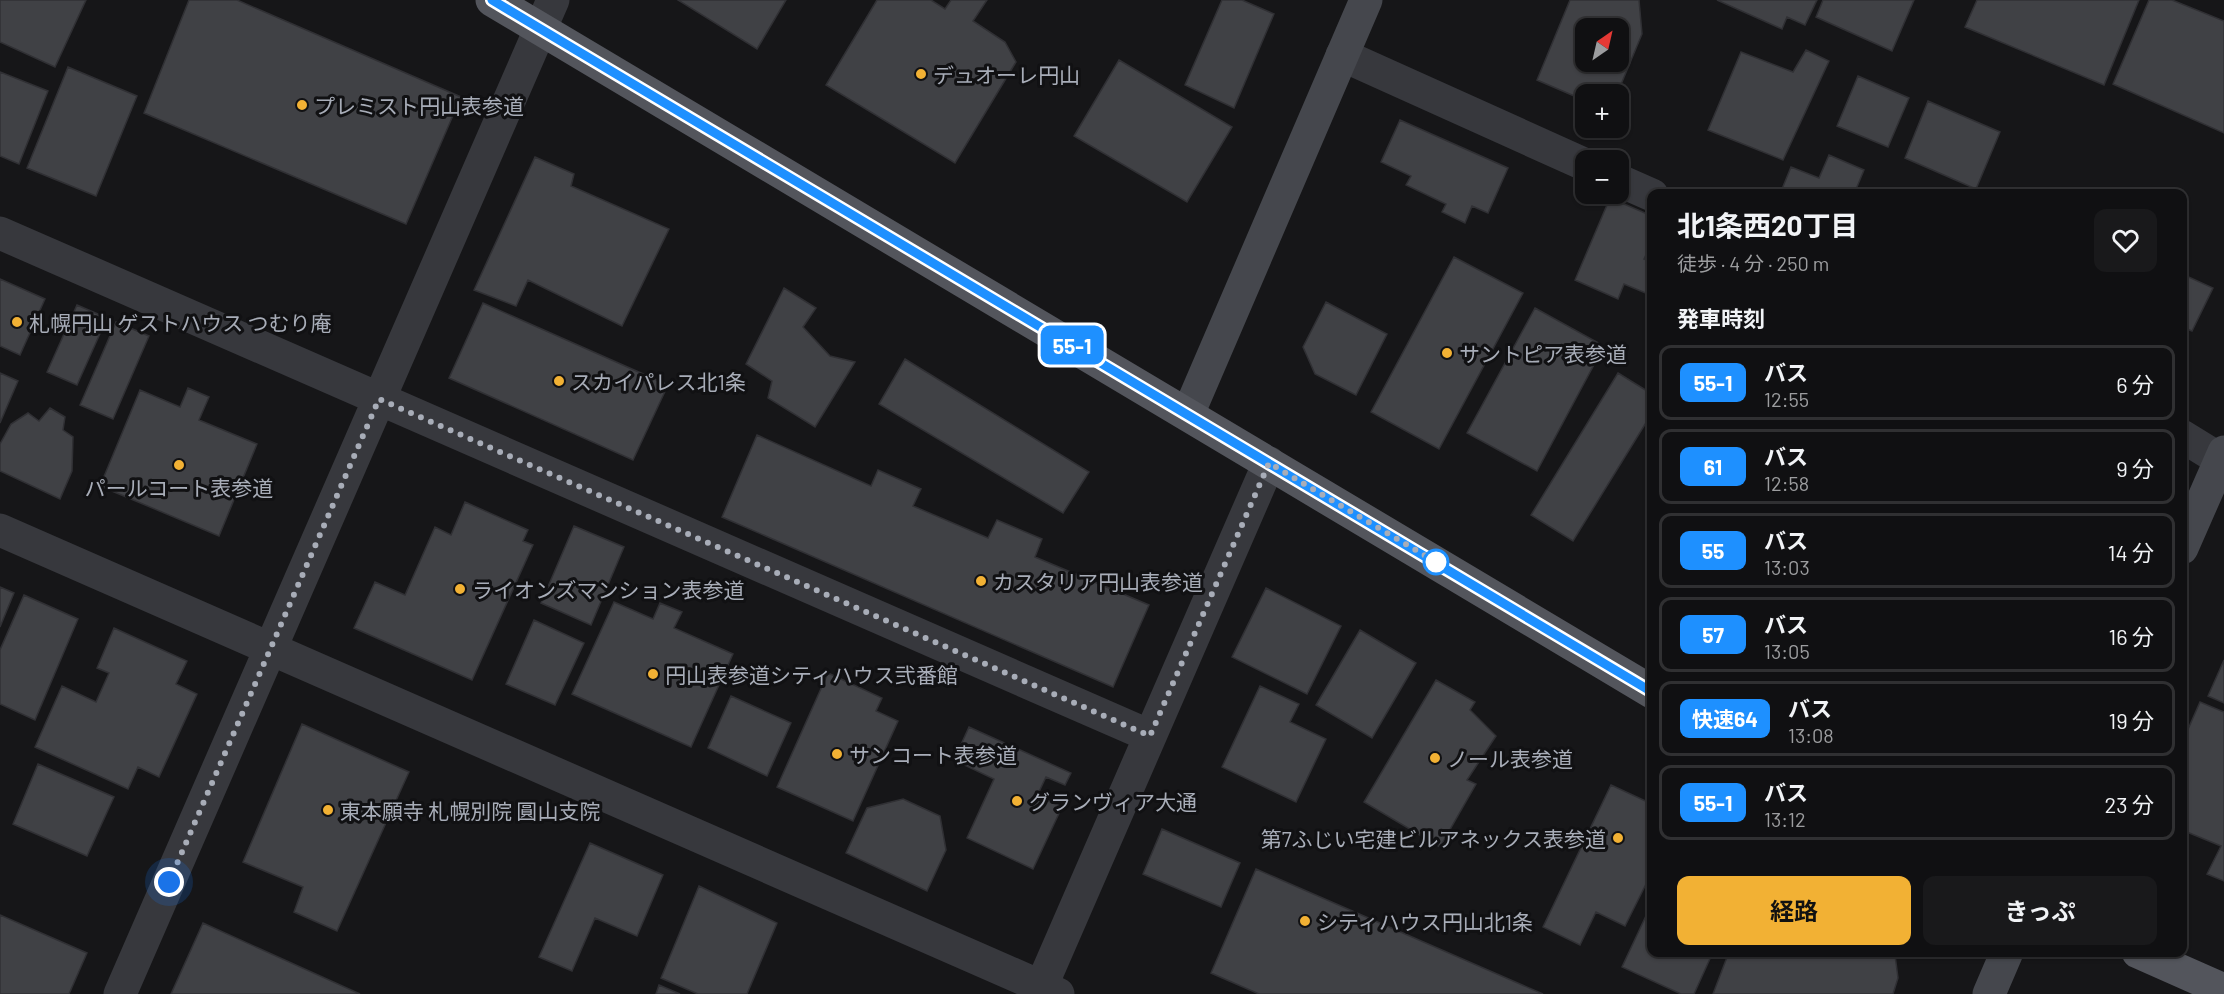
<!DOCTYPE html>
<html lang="ja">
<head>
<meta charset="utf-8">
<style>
	:root { --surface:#101012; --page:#19191b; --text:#f1f3f6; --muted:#9c9d9f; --line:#303032; --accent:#f2b134 }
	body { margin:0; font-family:Barlow,"Noto Sans JP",sans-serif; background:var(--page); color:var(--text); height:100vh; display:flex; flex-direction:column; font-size:22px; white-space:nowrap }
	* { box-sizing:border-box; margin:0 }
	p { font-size:20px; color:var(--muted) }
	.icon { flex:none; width:33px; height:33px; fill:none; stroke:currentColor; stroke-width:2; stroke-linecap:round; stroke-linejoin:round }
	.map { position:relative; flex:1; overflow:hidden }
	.panel { position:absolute; left:1647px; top:189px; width:540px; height:768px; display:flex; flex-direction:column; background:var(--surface); border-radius:12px; box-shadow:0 2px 4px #0004,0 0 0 2px var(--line) }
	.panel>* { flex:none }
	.badge { padding:0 12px; border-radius:9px; font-size:21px; line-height:39px }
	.needle { width:39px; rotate:34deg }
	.controls { position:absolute; left:1575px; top:18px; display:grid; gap:12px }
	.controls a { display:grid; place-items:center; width:54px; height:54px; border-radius:12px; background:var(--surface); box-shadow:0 2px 4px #0004,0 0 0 2px var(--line); font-size:30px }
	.you { position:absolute; width:30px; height:30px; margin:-15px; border:4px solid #fff; border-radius:50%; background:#1a73e8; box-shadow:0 0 0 9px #1a73e833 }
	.map>.badge { position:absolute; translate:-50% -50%; box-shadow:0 0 0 3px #fff }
	h2 { padding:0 30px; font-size:22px; line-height:54px }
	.round { display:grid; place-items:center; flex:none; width:63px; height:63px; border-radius:12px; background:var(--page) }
	.overview { display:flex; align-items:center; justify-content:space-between; height:102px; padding:0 30px }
	h1 { font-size:28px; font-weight:700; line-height:45px }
	.button { display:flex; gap:12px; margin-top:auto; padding:12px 30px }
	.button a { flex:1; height:69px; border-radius:12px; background:var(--accent); color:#111; font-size:24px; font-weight:700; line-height:69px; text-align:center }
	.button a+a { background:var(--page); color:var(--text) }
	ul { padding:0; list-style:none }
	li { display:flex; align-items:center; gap:18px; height:75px; margin:0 12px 9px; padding:0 18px; border:3px solid var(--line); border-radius:12px }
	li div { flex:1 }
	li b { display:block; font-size:22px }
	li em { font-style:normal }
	li .badge { min-width:66px; font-weight:700; text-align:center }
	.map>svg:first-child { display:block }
	.building { fill:#404145; stroke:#303034; stroke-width:1.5; fill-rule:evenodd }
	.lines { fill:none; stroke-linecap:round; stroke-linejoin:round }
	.street { stroke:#37383d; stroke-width:33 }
	.secondary { stroke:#45474d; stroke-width:33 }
	.primary { stroke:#53555c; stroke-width:33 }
	.line-casing { stroke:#fff; stroke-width:14 }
	.line { stroke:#1e90ff; stroke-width:9 }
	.walk { stroke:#a8adb8; stroke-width:6; stroke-dasharray:0 10.8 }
	.poi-dot { fill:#f2b134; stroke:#111113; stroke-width:2 }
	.stop-dot { fill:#fff; stroke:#1e90ff; stroke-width:3 }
	.labels { text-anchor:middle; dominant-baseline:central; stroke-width:6; stroke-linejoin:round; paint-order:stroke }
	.poi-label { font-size:21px; fill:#a8adb8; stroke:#111113; text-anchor:start }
</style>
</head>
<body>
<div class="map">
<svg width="2224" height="994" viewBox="0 0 2224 994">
	<rect width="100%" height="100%" fill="#161618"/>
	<path class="building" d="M0,0H86L55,67L0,42Z
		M189,0H237L461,97L406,224L144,113Z
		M678,0H786L757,49Z
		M877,0H931L945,9L951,0H987L973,21L1005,42L1016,62L955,163L826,85Z
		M1222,0H1242L1274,14L1234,108L1185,85Z
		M1570,0H1639L1642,34L1617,94H1586V101L1537,80ZM1586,28H1618V62H1586Z
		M1717,0H1817L1805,25L1787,17L1782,29Z
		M1823,0H1914L1892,51L1816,17Z
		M1977,0H2139L2104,85L1965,27Z
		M2149,0H2172L2224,21V133L2113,84Z
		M1806,50L1829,61L1783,160L1708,130L1741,52L1793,72Z
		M1119,60L1232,127L1187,202L1074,136Z
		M68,67L137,96L96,196L27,168Z
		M0,72L48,91L19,164L0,156Z
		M1858,76L1909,98L1888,147L1837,126Z
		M1928,101L2000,132L1976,189L1905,158Z
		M1400,120L1508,168L1488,213L1472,206L1465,223L1442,212L1446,204L1406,185L1411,176L1381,162Z
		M1829,155L1864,170L1854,194H1780L1791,167L1819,178Z
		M535,157L574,174L571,186L669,229L622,326L528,280L516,306L474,290Z
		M1610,198L1652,216V242L1644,259L1652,262V285L1648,294L1624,284L1618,299L1575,280Z
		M1454,257L1523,293L1439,449L1371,412Z
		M2182,274L2213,288L2192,331L2182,327Z
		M0,279L45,299L20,355L0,346Z
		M784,288L816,308L803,327L830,356L855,362L815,427L768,398L772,381L746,364Z
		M1326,302L1387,334L1356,395L1315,374L1303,347Z
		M483,303L668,385L633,460L449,378Z
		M77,305L107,318L77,385L47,372Z
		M1535,308L1604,346L1537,471L1467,433Z
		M116,322L149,336L113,419L80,405Z
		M905,359L1089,472L1063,513L879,404Z
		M0,373L18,381L0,423Z
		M1618,373L1652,394V413L1573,541L1531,515Z
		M188,388L209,397L199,420L257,444L219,536L100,486L140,390L180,407Z
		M50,408L65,417L63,430L73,437L72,471L60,499L0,471V444L11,424L28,413L39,421Z
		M757,435L871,486L878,470L921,489L913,506L988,538L997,520L1042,539L1035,557L1149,605L1113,687L722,517Z
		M465,502L528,530L523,541L533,545L472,680L354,628L375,582L405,595L435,527L451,535Z
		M574,526L624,547L591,625L541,603Z
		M0,587L14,593L0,627Z
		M1266,588L1341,626L1307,694L1232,657Z
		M24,595L78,619L35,720L0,704V650Z
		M614,602L653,619L660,603L682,612L674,628L733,654L691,747L572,694Z
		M534,620L584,643L555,705L506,684Z
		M114,628L187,661L176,684L197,694L159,777L138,767L128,789L35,747L62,686L96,702L109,673L97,668Z
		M1360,630L1416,663L1372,738L1316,705Z
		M2224,660V703L2208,696Z
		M828,673L882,698L876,711L898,721L853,821L777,787Z
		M1436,680L1475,702L1470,710L1496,736L1467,780L1476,784L1440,847L1364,802Z
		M1260,686L1299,704L1290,722L1326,739L1296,802L1222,767Z
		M731,696L791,723L767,776L708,748Z
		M2200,702L2224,712V881L2207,874L2221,846L2182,830V743Z
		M302,724L409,772L337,931L294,912L303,887L243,862Z
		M969,727L1071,773L1065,785L1046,777L1037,796L1062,807L1033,869L967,838L994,779L954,760Z
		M38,764L114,797L87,856L13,824Z
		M1611,785L1652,804V872L1625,926L1596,912L1580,945L1543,927Z
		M903,799L940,816L946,850L927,891L846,853L867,808Z
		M1162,829L1240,863L1221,907L1143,874Z
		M590,843L663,875L637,936L595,918L572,971L539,957Z
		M1256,869L1543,994H1259L1211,973Z
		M699,886L777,923L747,994H698L661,978Z
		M1652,903V952H1713L1694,994H1681L1622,967Z
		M0,915L87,953L69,994H0Z
		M203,923L360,994H171Z
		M1729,952H1890L1895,955L1898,978L1893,994H1713Z
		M659,985L680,994H656Z"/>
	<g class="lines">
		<path class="street" d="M1342,55L1586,165
			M1618,180L1652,195
			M0,233L1150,736
			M2182,436L2224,462
			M0,530L1058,994
			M120,994L553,0
			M1038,994L1269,463"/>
		<path class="secondary" d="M1188,414L1366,0
			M2182,548L2224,452
			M1989,994L2007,952"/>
		<path class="primary" d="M492,0L1652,692
			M2138,952L2224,990"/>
	</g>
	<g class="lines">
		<g class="line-casing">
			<path id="line" d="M492,0L1652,692"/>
		</g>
		<use href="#line" class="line"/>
		<path class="walk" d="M169,882L379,399L1150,736L1269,463L1436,562"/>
	</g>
	<g class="poi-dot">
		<circle cx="921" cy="74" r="6"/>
		<circle cx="302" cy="105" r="6"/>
		<circle cx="17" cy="322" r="6"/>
		<circle cx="1447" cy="353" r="6"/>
		<circle cx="559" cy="381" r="6"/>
		<circle cx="179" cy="465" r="6"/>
		<circle cx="981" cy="581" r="6"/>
		<circle cx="460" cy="589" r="6"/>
		<circle cx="653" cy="674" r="6"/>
		<circle cx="837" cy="754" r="6"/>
		<circle cx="1435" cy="758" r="6"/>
		<circle cx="1017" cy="801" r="6"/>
		<circle cx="328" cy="810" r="6"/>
		<circle cx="1618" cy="838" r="6"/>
		<circle cx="1305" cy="921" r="6"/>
	</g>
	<circle class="stop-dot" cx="1436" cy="562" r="12"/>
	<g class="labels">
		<g class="poi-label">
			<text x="933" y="74">デュオーレ円山</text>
			<text x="314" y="105">プレミスト円山表参道</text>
			<text x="29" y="322">札幌円山 ゲストハウス つむり庵</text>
			<text x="1459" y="353">サントピア表参道</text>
			<text x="571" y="381">スカイパレス北1条</text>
			<text x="179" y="487" text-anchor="middle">パールコート表参道</text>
			<text x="993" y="581">カスタリア円山表参道</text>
			<text x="472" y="589">ライオンズマンション表参道</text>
			<text x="665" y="674">円山表参道シティハウス弐番館</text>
			<text x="849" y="754">サンコート表参道</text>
			<text x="1447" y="758">ノール表参道</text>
			<text x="1029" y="801">グランヴィア大通</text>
			<text x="340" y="810">東本願寺 札幌別院 圓山支院</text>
			<text x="1606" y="838" text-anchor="end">第7ふじい宅建ビルアネックス表参道</text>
			<text x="1317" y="921">シティハウス円山北1条</text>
		</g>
	</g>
</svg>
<div class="controls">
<a><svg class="needle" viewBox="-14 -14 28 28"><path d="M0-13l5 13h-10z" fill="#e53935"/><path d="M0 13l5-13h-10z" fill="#9c9d9f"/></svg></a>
<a>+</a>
<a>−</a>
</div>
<div class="you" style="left:169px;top:882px"></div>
<b class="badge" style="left:1072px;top:345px;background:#1e90ff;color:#fff">55-1</b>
<section class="panel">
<div class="overview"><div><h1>北1条西20丁目</h1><p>徒歩 · 4 分 · 250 m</p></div><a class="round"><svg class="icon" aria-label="heart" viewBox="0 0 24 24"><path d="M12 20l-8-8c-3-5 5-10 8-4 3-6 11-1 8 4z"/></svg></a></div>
<h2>発車時刻</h2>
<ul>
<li><span class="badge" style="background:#1e90ff;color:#fff">55-1</span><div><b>バス</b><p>12:55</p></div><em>6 分</em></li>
<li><span class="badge" style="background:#1e90ff;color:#fff">61</span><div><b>バス</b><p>12:58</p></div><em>9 分</em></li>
<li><span class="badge" style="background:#1e90ff;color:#fff">55</span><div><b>バス</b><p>13:03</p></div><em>14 分</em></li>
<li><span class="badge" style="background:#1e90ff;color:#fff">57</span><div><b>バス</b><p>13:05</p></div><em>16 分</em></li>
<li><span class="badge" style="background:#1e90ff;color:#fff">快速64</span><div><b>バス</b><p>13:08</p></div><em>19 分</em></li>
<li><span class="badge" style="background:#1e90ff;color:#fff">55-1</span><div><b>バス</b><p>13:12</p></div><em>23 分</em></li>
</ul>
<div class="button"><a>経路</a><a>きっぷ</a></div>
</section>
</div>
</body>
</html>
